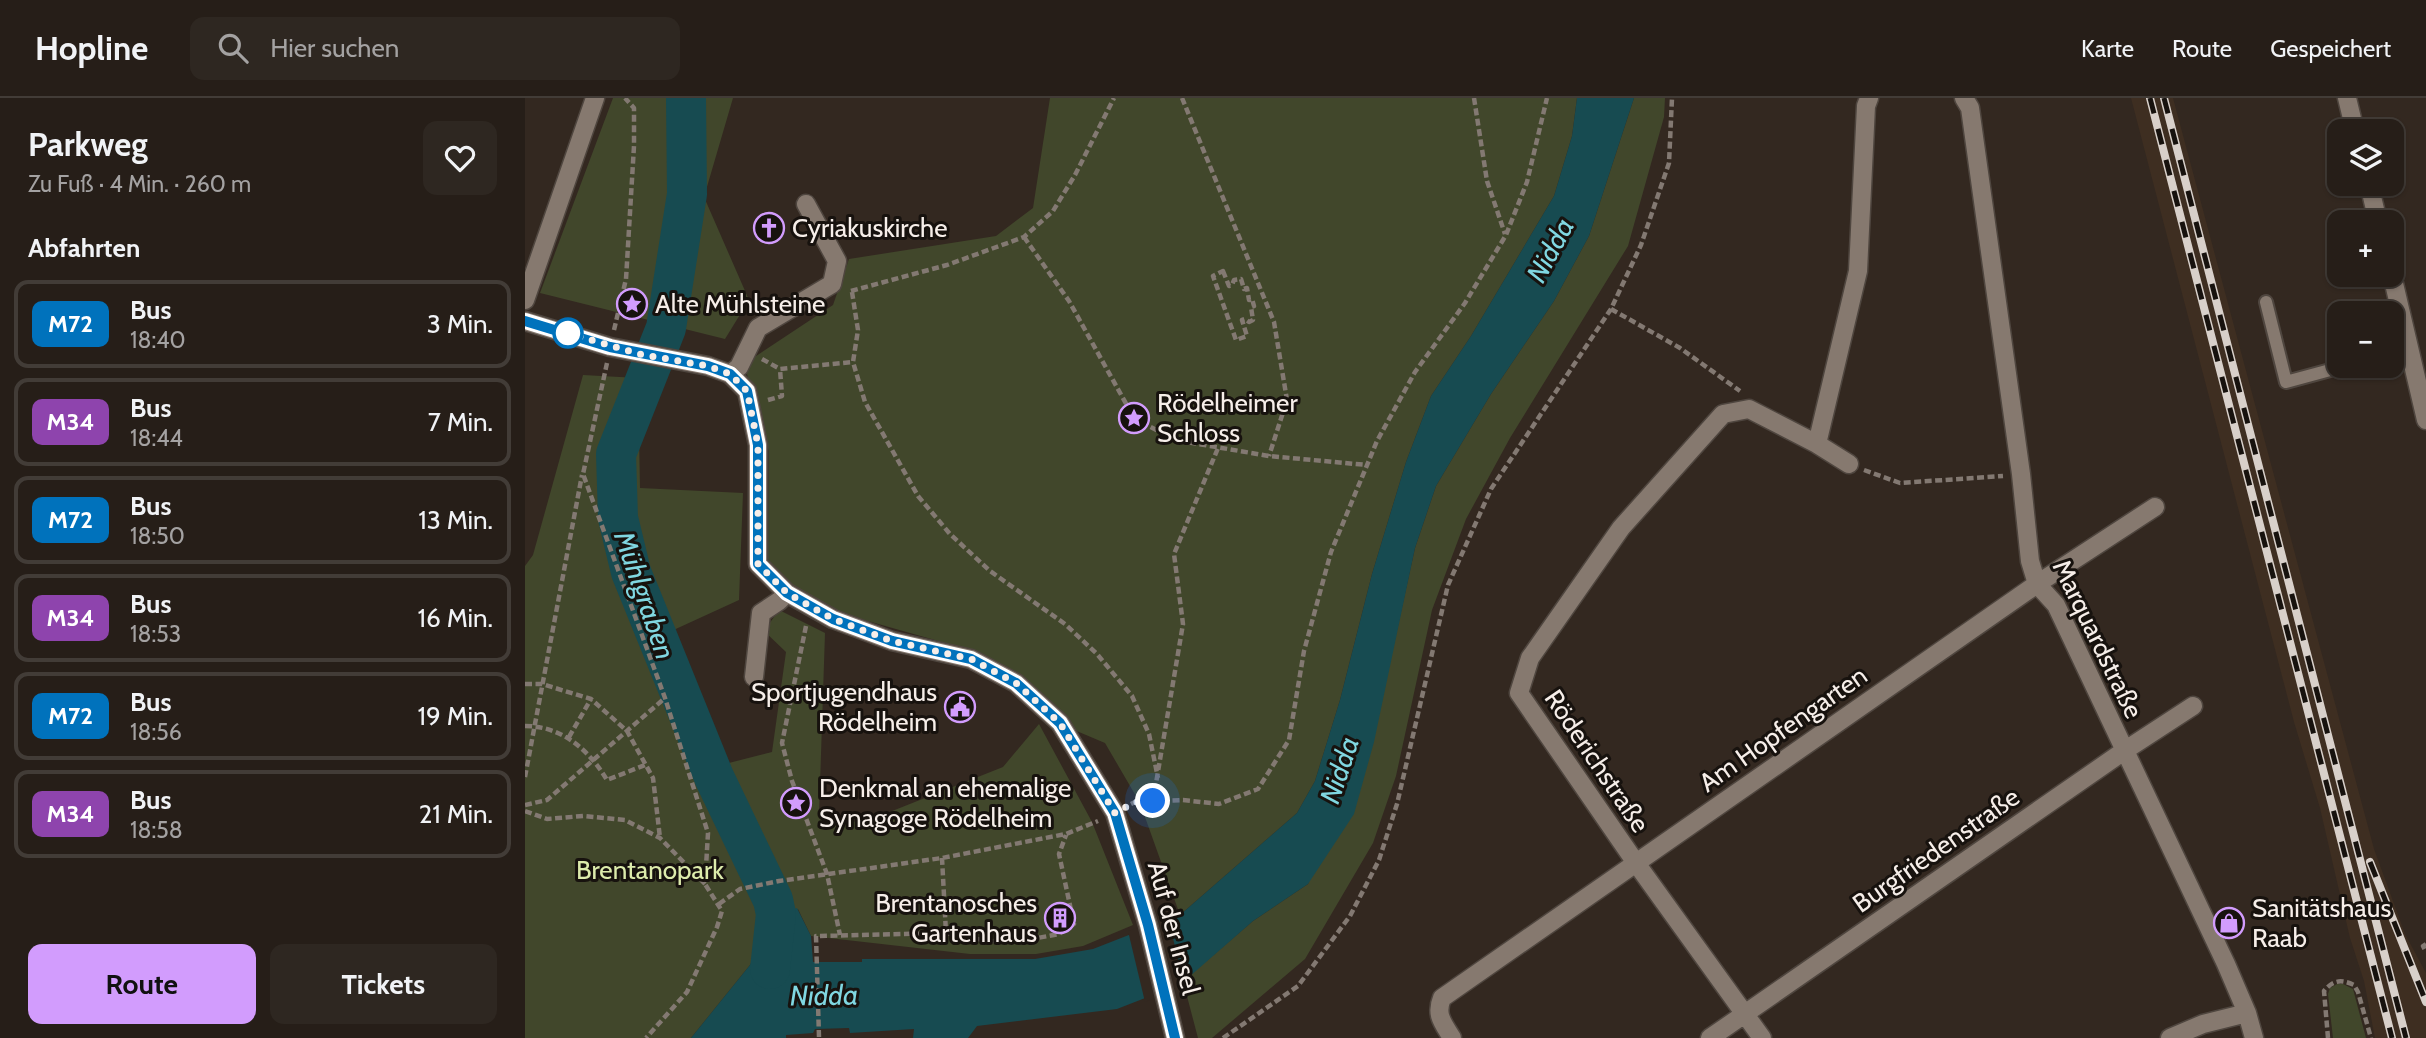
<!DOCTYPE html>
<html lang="de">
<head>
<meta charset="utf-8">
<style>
	:root { --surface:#261e18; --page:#2e2721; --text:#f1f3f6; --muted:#a4a2a2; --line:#423c37; --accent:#d29cfd }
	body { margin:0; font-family:Cabin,sans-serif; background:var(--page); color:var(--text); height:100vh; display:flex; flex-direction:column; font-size:26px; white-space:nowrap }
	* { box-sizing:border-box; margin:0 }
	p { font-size:23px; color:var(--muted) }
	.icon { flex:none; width:38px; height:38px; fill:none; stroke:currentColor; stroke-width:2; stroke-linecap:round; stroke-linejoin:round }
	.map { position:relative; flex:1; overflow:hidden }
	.side { display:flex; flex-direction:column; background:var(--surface); width:525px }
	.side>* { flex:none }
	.badge { padding:0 14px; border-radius:10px; font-size:24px; line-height:46px }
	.fabs { position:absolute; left:1802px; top:21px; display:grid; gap:14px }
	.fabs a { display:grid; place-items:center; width:77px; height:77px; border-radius:14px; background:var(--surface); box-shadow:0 2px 5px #0004,0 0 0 2px var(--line); font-size:35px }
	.you { position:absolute; width:35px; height:35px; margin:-18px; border:5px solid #fff; border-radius:50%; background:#1a73e8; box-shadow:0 0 0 10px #1a73e833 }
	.map>.badge { position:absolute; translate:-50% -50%; box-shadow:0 0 0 4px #fff }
	h2 { padding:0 28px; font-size:26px; line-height:63px }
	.round { display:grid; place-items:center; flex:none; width:74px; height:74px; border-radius:14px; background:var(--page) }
	.headline { display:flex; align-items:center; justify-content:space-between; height:119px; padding:0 28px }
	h1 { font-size:33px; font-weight:700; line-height:52px }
	.primary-button { display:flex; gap:14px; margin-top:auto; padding:14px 28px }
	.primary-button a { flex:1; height:80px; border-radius:14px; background:var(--accent); color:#111; font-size:28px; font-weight:700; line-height:80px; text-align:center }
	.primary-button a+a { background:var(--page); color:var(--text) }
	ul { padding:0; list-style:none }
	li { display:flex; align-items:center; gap:21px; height:88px; margin:0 14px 10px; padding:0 14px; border:4px solid var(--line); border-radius:14px }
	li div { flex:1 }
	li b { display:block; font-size:26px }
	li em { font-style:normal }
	li .badge { min-width:77px; font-weight:700; text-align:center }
	header { display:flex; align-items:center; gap:42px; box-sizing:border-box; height:98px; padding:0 35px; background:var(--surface); border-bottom:2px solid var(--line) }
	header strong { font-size:33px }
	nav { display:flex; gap:38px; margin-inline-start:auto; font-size:24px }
	.search { width:490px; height:63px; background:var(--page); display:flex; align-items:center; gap:18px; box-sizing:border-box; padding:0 24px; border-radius:14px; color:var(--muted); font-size:26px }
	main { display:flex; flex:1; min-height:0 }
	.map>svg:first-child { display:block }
	.built { fill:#3e2e21 }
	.green { fill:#41472b }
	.water { fill:#174b51 }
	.pier { fill:#332820 }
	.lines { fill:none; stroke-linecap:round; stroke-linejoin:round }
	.river { stroke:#174b51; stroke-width:40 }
	.service-casing { stroke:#4f463f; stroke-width:16 }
	.minor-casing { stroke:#4f463f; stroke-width:21 }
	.secondary-casing { stroke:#4f463f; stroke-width:21 }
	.path { stroke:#837972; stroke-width:4.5; stroke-dasharray:7 3.5; stroke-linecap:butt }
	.service { stroke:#86796f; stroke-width:12 }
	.minor { stroke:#86796f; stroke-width:18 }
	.secondary { stroke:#86796f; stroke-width:18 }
	.rail-casing { stroke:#d8d0ca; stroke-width:8 }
	.rail { stroke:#17120e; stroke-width:5; stroke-dasharray:16; stroke-linecap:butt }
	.line-casing { stroke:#fff; stroke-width:16 }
	.line { stroke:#0072bc; stroke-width:10 }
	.walk { stroke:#f6eee9; stroke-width:7; stroke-dasharray:0 12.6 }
	.stop-dot { fill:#fff; stroke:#0072bc; stroke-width:3.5 }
	.labels { text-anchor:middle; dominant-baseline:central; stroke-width:6; stroke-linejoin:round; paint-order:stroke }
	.poi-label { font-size:26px; fill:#f6eee9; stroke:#17120e; text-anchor:start }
	.street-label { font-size:26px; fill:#f6eee9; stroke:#17120e }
	.park-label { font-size:26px; fill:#ddecac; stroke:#17120e }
	.water-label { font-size:28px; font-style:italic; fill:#80d7e1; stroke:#17120e }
</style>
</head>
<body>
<header>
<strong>Hopline</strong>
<div class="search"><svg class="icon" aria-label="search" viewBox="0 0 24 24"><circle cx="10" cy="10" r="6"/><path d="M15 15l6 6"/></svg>Hier suchen</div>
<nav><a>Karte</a><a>Route</a><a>Gespeichert</a></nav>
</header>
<main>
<section class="side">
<div class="headline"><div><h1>Parkweg</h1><p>Zu Fuß · 4 Min. · 260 m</p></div><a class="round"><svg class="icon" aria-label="heart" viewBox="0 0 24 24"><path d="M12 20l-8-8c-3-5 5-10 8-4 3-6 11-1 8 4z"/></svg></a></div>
<h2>Abfahrten</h2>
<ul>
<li><span class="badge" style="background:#0072bc;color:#fff">M72</span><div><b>Bus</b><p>18:40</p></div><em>3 Min.</em></li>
<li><span class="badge" style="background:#8e44ad;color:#fff">M34</span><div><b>Bus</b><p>18:44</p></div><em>7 Min.</em></li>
<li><span class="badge" style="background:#0072bc;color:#fff">M72</span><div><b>Bus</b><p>18:50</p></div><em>13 Min.</em></li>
<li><span class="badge" style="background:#8e44ad;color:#fff">M34</span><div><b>Bus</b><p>18:53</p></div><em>16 Min.</em></li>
<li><span class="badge" style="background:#0072bc;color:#fff">M72</span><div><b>Bus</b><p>18:56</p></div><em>19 Min.</em></li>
<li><span class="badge" style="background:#8e44ad;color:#fff">M34</span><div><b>Bus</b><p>18:58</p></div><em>21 Min.</em></li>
</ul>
<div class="primary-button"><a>Route</a><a>Tickets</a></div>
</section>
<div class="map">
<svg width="1901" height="940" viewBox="0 0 1901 940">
	<rect width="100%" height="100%" fill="#332820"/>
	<path class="built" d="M1606,0H1648L1849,751L1880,836L1901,875V940H1850L1839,883L1825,840L1795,710L1769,624Z"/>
	<path class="green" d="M88,0H208L179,99L224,202L200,241L15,195Z
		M525,0H1052L1047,38L1029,98L946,238L906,298L881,364L847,476L815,602L790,683L772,715L655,817L615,705L580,645L509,615L452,554L311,514L258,485L243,461L244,353L219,266L308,207L324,161L471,138L508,110Z
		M1109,0H1140L1139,19L1103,148L985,340L941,421L907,512L871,678L848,745L780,861L687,940H673L658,883L728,823L783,786L869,546L890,450L911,388L966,296L1029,203L1064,138Z
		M58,277L113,280L115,390L218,395L214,502L142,535L196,667L247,654L261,554L239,533L254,512L300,535L294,717L337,725L478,669L514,626L567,724L608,827L558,848L511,856H445L286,838L273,811L239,822L237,845L225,867L166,940H0V468L8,457Z
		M1812,886H1818L1828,891L1841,940H1808L1803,896L1805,890Z"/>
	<path class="water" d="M1052,0H1109L1064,138L1029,203L966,296L911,388L890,450L849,644L829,716L783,786L728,823L656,886L592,911L452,928L443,940H388L389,931L325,935L324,930L290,931L288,935L261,937V940H166L225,867L237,845L239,822L272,810L286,838L288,864H337V861H510L568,851L655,817L772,715L790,683L815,602L847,476L881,364L906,298L946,238L1029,98L1047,38Z"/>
	<path class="pier" d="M643,819L659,887L620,904L603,833Z"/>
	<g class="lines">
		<path class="river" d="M161,0L162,96L141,230L91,356L93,420L106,474L189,679L248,802L251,816L245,871"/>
		<g class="service-casing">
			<path id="service" d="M1741,204L1761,284L1820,268
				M1867,255L1885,250"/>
		</g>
		<g class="minor-casing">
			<path id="minor" d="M1439,0L1445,10L1496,376L1505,463L1512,486L1531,507L1701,866L1722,915L1729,940
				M1822,0L1830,33
				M1844,86L1853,124
				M1867,177L1901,322
				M0,202L70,0
				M205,276L214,269L233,230L307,186L312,163L281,106
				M1292,346L1324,366
				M229,579L236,515L254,503L262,495
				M927,940C918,925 910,917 917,900L1512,486L1630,409
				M1185,940L1599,653L1668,608
				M1237,940L1111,765L994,595L1005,560L1096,430L1198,316L1224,311L1292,346L1333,173L1341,8L1344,0
				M1645,940L1678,926L1722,915"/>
		</g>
		<g class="secondary-casing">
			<path id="secondary" d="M0,223L85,249L183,268L205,276L222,293L233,347V466L262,495L308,521L367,543L446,561L491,585L535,625L590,715L623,827L650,940"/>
		</g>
		<path class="path" d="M657,0L749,224L762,302L744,358
			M949,0L962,83L980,136
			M499,139L544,203L609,320L650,342L744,358L842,367
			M698,173L704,188L707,187L709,182L716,181L719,191L722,190L724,202L727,201L729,208L726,209L728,222L724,224L720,221L717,222L722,238L711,242L688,178Z
			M326,193L422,167L499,139L528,113L550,77L589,0
			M327,194L333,232L328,264L340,304L393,398L425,436L465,473L540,526L572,556L607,598L624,636L633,680
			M1086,211L1155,250L1215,293
			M89,232L101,181L109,48V10L100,0
			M237,261L255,271L328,264
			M82,265L58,376L140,600L183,735L180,786L197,813L192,829L162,894L121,940
			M243,302L257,298L255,271
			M1339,372L1375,385L1478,378
			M281,528L257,645L267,683L302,776L315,837
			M0,586H17L66,601L102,633L128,680L135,740
			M0,628C37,628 64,652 82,682L120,667
			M44,639L66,601
			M0,679L57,377
			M628,703L658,526L649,456L693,350
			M606,706L610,704L658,702L694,706L733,691L764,642L779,553L806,454L852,343L890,274L940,205L981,137L1002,84L1022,0
			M0,707L22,702L140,600
			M0,713L22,721L58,718L100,722L135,740L180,786
			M417,760L421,835
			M194,806L215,791L254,783L417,760L541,736L573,723
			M1901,846L1898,848L1901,854
			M294,939L291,838L421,835L463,843H496L534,836L549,826L534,756L541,737
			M698,940L773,888L825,818L854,762L872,706L923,487L966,391L1086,211L1116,147L1144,65L1147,0
			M1803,940L1799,893C1808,882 1816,881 1829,887L1833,894L1846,940"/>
		<use href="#service" class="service"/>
		<use href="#minor" class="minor"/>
		<use href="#secondary" class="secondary"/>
		<g class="rail-casing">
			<path id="rail" d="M1625,0L1867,940
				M1639,0L1881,940
				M1845,764L1901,904"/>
		</g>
		<use href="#rail" class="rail"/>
	</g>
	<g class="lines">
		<g class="line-casing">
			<path id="line" d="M0,223L85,249L183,268L205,276L222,293L233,347V466L262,495L308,521L367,543L446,561L491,585L535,625L590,715L623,827L650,940"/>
		</g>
		<use href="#line" class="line"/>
		<path class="walk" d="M43,235L114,256L183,268L205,276L222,293L233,347V466L262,495L308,521L367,543L446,561L491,585L535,625L590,715L610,704L628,703"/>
	</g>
	<defs>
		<g id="church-ring" transform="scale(1.575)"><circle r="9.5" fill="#17120e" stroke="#d29cfd" stroke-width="1.5"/><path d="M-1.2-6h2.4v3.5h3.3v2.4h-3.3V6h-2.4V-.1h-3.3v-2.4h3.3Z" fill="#d29cfd"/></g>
		<g id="sight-ring" transform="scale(1.575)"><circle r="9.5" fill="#17120e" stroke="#d29cfd" stroke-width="1.5"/><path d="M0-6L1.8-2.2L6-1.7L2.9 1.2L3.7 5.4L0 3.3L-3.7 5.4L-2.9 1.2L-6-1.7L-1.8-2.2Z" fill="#d29cfd"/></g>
		<g id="civic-ring" transform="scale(1.575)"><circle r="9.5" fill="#17120e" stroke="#d29cfd" stroke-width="1.5"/><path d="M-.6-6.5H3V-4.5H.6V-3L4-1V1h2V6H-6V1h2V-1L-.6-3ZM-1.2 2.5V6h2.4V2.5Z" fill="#d29cfd"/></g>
		<g id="building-ring" transform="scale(1.575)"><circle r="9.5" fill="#17120e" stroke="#d29cfd" stroke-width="1.5"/><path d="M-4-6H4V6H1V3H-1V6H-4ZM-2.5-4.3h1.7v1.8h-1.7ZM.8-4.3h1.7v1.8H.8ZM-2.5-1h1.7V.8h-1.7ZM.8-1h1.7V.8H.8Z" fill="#d29cfd"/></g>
		<g id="shop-ring" transform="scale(1.575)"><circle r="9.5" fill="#17120e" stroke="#d29cfd" stroke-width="1.5"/><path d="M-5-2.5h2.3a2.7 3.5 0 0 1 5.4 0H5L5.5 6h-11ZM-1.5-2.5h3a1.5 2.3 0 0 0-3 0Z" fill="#d29cfd"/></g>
	</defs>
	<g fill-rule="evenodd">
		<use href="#church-ring" x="244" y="130"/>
		<use href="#sight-ring" x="107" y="206"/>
		<use href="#sight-ring" x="609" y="320"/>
		<use href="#civic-ring" x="435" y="609"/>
		<use href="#sight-ring" x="271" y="705"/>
		<use href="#building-ring" x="535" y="820"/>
		<use href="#shop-ring" x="1704" y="825"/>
	</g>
	<circle class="stop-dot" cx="43" cy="235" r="14"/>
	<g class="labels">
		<g class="poi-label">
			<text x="267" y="130">Cyriakuskirche</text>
			<text x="130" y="206">Alte Mühlsteine</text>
			<text x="632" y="305">Rödelheimer<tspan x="632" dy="30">Schloss</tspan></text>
			<text x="412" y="594" text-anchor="end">Sportjugendhaus<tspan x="412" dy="30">Rödelheim</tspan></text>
			<text x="294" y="690">Denkmal an ehemalige<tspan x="294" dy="30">Synagoge Rödelheim</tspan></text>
			<text x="512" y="805" text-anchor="end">Brentanosches<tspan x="512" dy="30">Gartenhaus</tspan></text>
			<text x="1727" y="810">Sanitätshaus<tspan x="1727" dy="30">Raab</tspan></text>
		</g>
		<g class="street-label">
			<text transform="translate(1573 541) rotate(64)">Marquardstraße</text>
			<text transform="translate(1258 631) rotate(-35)">Am Hopfengarten</text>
			<text transform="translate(1072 663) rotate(56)">Röderichstraße</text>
			<text transform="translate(1411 752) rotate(-35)">Burgfriedenstraße</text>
			<text transform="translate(649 830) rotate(75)">Auf der Insel</text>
		</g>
		<g class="park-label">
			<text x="125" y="772">Brentanopark</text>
		</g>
		<g class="water-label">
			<text transform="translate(1025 152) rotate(-62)">Nidda</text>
			<text transform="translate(120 497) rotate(71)">Mühlgraben</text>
			<text transform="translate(814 672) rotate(-72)">Nidda</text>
			<text transform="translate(299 897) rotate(-1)">Nidda</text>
		</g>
	</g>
</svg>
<div class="fabs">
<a><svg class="icon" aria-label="layers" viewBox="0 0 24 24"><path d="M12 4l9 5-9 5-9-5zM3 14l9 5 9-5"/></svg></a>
<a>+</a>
<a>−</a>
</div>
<div class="you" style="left:628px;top:703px"></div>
</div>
</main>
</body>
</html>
